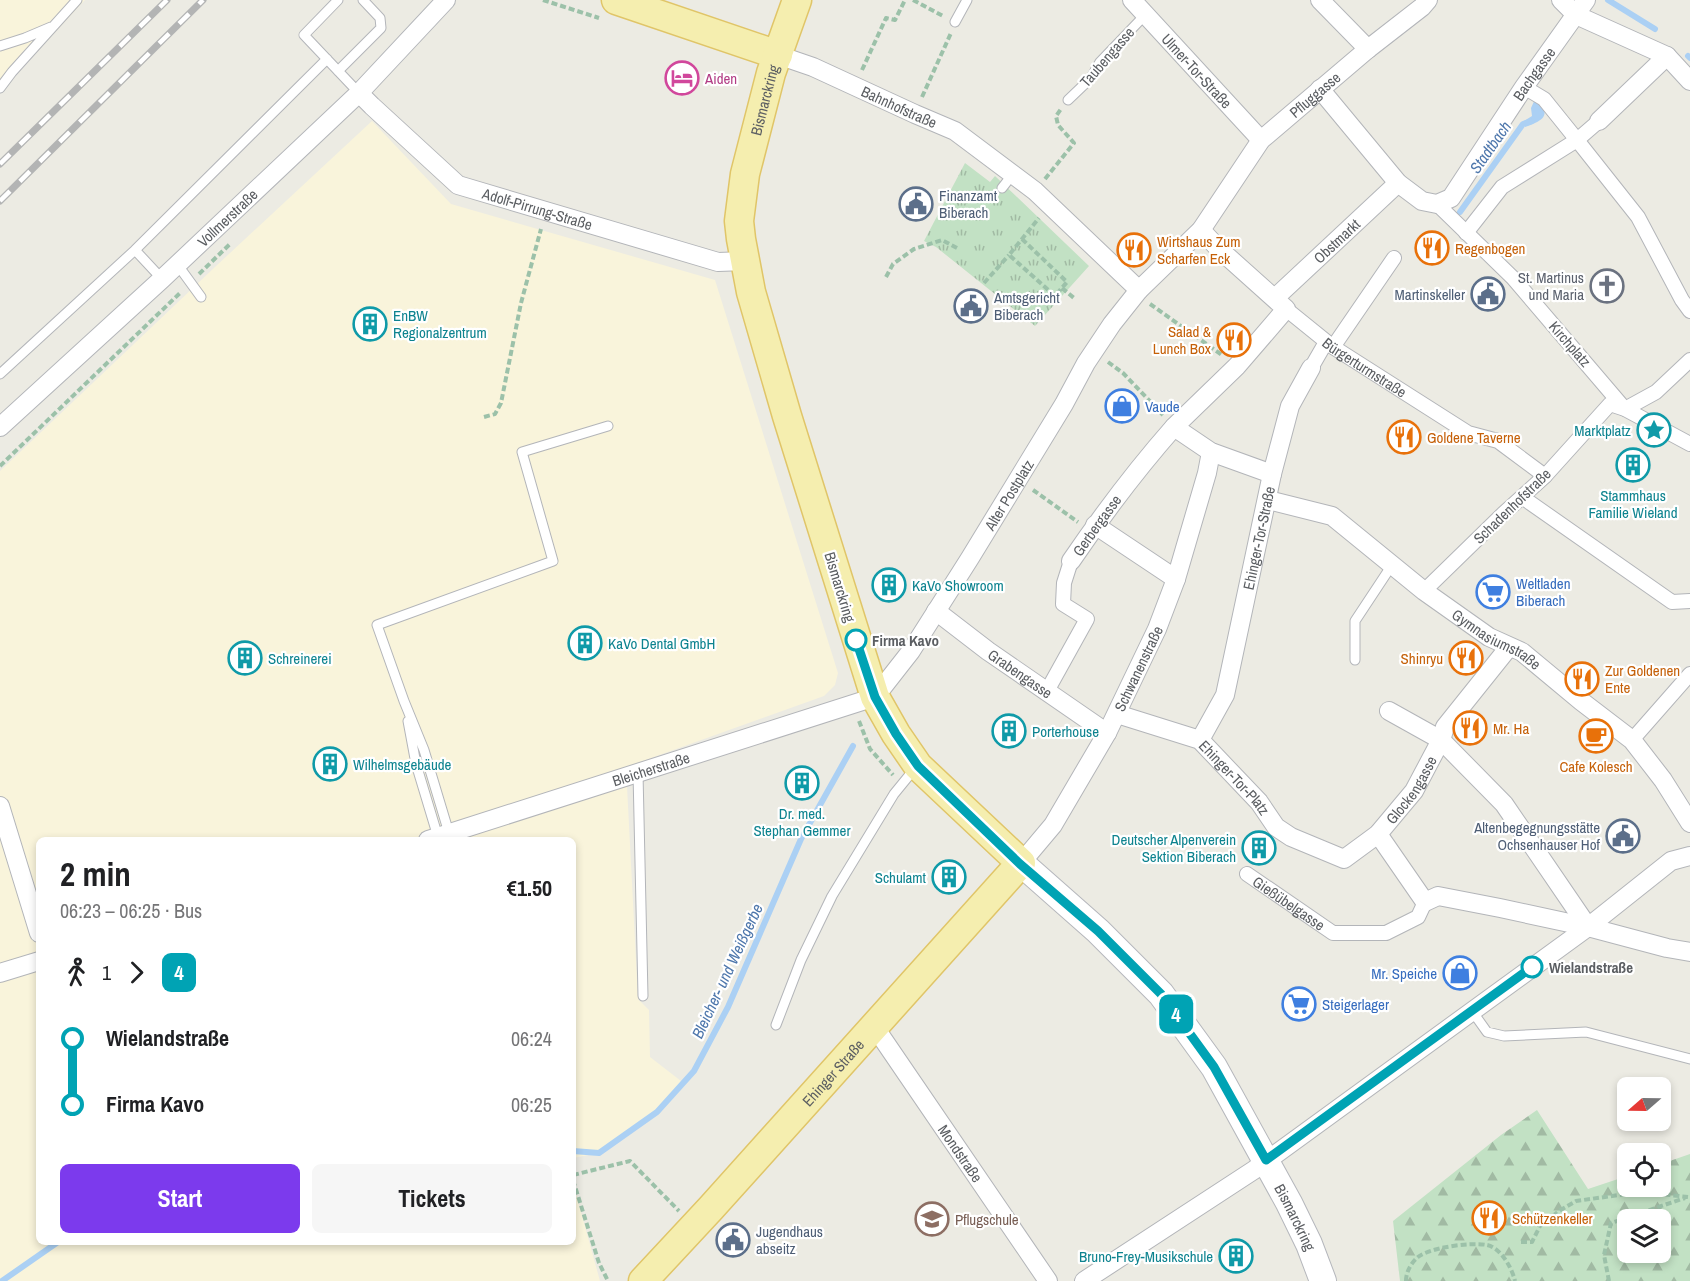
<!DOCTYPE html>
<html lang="en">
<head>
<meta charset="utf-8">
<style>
	:root { --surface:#fff; --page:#f6f6f6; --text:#202124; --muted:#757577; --accent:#7c3aed }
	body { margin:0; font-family:"Archivo Narrow",sans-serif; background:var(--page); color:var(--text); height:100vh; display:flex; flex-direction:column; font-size:22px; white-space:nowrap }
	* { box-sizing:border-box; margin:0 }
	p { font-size:20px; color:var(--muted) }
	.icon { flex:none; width:33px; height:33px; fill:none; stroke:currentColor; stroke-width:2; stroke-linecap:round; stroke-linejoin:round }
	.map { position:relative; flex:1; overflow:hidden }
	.details { position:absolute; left:36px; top:837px; width:540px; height:408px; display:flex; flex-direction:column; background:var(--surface); border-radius:9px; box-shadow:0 3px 9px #0003 }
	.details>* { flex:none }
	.badge { padding:0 12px; border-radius:9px; font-size:21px; line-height:39px }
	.needle { width:39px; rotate:250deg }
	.controls { position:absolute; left:1617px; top:1077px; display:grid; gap:12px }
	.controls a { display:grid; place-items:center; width:54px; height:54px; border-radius:9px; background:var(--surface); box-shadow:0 3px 9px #0003; font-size:30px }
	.map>.badge { position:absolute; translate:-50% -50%; box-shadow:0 0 0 3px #fff }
	.legs { display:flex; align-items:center; gap:9px; height:66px; padding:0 24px; font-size:20px }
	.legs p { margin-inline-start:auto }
	.headline { display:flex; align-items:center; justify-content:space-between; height:102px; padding:0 24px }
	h1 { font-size:33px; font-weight:800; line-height:45px }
	.button { display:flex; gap:12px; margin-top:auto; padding:12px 24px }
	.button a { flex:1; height:69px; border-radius:9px; background:var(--accent); color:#fff; font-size:24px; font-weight:800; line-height:69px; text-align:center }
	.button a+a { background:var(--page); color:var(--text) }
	ul { padding:0 24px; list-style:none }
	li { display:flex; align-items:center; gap:21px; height:66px; font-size:22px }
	li i { display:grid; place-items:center; width:9px; height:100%; margin:0 8px; background:currentColor }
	li i::after { content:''; width:15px; height:15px; margin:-8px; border:4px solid; border-radius:50%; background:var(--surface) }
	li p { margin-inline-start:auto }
	li:first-child i { background:linear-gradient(#0000 50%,currentColor 0) }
	li:last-child i { background:linear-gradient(currentColor 50%,#0000 0) }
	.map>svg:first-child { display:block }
	.commercial { fill:#f9f4db }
	.grass { fill:url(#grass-tufts) }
	.forest { fill:url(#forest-firs); fill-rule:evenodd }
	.water { fill:#abd0f4 }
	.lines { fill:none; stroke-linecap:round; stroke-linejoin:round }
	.stream { stroke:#abd0f4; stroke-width:6 }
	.service-casing { stroke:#b3b5b9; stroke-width:11 }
	.pedestrian-casing { stroke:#b3b5b9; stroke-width:16 }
	.minor-casing { stroke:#b3b5b9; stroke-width:20 }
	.secondary-casing { stroke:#b5b7bc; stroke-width:28 }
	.primary-casing { stroke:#e0c568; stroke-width:31 }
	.path { stroke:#9cc1a9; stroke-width:4; stroke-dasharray:6 3; stroke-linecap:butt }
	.service { stroke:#fff; stroke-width:9 }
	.pedestrian { stroke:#fff; stroke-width:14 }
	.minor { stroke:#fff; stroke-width:18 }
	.secondary { stroke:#fff; stroke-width:26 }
	.primary { stroke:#f5eeaf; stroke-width:28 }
	.rail-casing { stroke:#b3b4b4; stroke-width:7 }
	.rail { stroke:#fff; stroke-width:4.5; stroke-dasharray:14; stroke-linecap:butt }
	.line-1-casing { stroke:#fff; stroke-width:14 }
	.line-1 { stroke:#00a3b4; stroke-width:9 }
	.stop-1-dot { fill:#fff; stroke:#00a3b4; stroke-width:3 }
	.labels { text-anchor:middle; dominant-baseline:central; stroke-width:4.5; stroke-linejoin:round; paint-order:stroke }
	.street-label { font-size:15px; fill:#5b5e62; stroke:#fff }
	.hotel-label { font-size:15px; fill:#b23c85; stroke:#fff; text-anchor:start }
	.service-label { font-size:15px; fill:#4e5e75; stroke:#fff; text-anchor:start }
	.food-label { font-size:15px; fill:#c56008; stroke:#fff; text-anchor:start }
	.worship-label { font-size:15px; fill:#5b616d; stroke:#fff; text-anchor:end }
	.culture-label { font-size:15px; fill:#0d838f; stroke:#fff; text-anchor:start }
	.shop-label { font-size:15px; fill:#366cbe; stroke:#fff; text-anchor:start }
	.stop-label { font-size:15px; font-weight:bold; fill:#5b5e62; stroke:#fff; text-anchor:start }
	.education-label { font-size:15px; fill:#785e54; stroke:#fff; text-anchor:start }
	.water-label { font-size:16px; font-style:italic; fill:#4e77ac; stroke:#fff }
</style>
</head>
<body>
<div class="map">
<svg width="1690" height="1281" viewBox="0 0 1690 1281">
	<defs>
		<pattern id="grass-tufts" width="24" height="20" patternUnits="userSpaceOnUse" patternTransform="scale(1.5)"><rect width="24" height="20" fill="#c2e1c4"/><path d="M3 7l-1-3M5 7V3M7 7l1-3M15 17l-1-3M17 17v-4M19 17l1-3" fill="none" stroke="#a1baa3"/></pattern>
		<pattern id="forest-firs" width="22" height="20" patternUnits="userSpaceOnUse" patternTransform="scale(1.5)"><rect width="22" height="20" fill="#c2e1c4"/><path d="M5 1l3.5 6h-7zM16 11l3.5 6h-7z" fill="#a1baa3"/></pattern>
	</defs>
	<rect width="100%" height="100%" fill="#ecebe3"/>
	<path class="commercial" d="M0,0H85L0,92Z
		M372,121L451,204L715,280L838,673L835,685L824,696L626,767L638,999L649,1010L650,1057L681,1081L657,1112L599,1153L573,1158V840H39V1242H573V1195L576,1194L600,1281H0V471L215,267Z"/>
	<path class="grass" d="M965,163L990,182L995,176L1089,266L1035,326L936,247L924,241Z"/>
	<path class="forest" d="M1537,1110L1588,1189L1627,1176L1628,1186H1660L1661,1164L1690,1154V1281H1400L1393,1221L1501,1135ZM1628,1220H1660V1252H1628Z"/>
	<path class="water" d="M1536,97C1551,114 1546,120 1525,127L1524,121L1532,116L1531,108Z"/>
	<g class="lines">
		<path class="stream" d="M1608,0L1655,29
			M1688,56L1690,58
			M1460,212L1523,124L1532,121
			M573,1151L599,1153L657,1112L694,1071L728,1007L801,839L853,746
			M2,1281L58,1242"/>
		<g class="service-casing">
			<path id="service" d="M338,0L304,35L359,93
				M955,22L967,0
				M0,46L25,38L51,27
				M338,71L381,28L380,18L363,0
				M0,88L12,72L77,0
				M1068,100L1091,78L1100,62L1146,14
				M1002,188L1013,174
				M177,264L201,297
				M162,279L135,250L327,59
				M0,374L135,250
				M1355,660V621L1392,565
				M408,721L416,764L438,837
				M638,773L643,996
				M449,833L424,750L404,701L377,625L553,561L522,452L608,426
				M1472,1011L1487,1032L1504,1036L1586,1032L1690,1059
				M776,1025L801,960L832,896L894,794L916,767"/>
		</g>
		<g class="pedestrian-casing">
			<g id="pedestrian">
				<path d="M1524,87L1544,99L1577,140L1599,121"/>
				<path d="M1437,204L1513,278L1624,408"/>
				<path d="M1466,233L1502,187L1577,140L1638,217L1682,300L1690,311"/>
				<path id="s1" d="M1286,309L1333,347L1468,433L1498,441L1545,476"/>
				<path d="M1333,347L1394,258"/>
				<path d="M1311,368L1326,342"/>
				<path d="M1625,409L1656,392L1690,360"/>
				<path d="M1522,497L1672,602L1690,601"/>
				<path d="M1424,591L1503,514L1545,476L1610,404L1625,409L1690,444"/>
				<path d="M1047,691L1087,619L1063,604L1064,583L1071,561"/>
				<path d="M1632,740L1690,674"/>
				<path id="s2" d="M1247,874L1333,933H1386L1418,917L1425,902"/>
			</g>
		</g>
		<g class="minor-casing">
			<g id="minor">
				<path id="s3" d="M1132,0L1261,140"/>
				<path d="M1320,0L1368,49"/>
				<path d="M1561,0L1576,15L1667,56L1690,81"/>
				<path id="s4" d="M778,55L813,67L915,114L955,131L1035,191L1139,290"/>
				<path id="s5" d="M1320,89L1398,183L1422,201L1437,204L1451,198L1524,87L1586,0"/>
				<path id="s6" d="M359,93L372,106L458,185L718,262L745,261"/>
				<path d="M1599,121L1667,56"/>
				<path d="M1201,230L1218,248L1286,309L1237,366L1174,427L1211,452L1272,474"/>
				<path id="s7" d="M1275,298L1398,183"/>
				<path id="s8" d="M0,427L162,279L359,93L446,0"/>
				<path id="s9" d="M1268,500L1332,516L1424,591L1489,637L1522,652L1581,701L1632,740L1663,780L1690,823"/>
				<path d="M1095,525L1176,579"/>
				<path id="s10" d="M1071,561C1103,514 1137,469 1174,427"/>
				<path id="s11" d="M936,611L988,651L1107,733"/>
				<path d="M1389,711L1441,740L1504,804L1588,927"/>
				<path id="s12" d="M1117,714L1200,740L1259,802L1276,827L1291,837L1344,859L1378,834L1414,791L1441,740L1445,727L1509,647"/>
				<path id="s13" d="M1200,740L1225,695L1272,474L1290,406L1311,368"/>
				<path d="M0,806L39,933"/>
				<path d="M1378,834L1425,902L1438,896L1500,908L1588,927L1667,948L1690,952"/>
				<path id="s14" d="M428,840L875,697L911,651L970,558L1064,404L1086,363L1112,324L1139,290L1201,230L1261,140L1368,49L1422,7L1428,0"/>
				<path id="s15" d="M1021,863L1053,825L1107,733L1157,629L1176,579L1207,473L1211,452"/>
				<path d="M0,973L39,961"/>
				<path id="s16" d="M874,1026L1048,1281"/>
				<path d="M1084,1281L1254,1170L1588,927L1671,861L1690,856"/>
			</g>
		</g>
		<g class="secondary-casing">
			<g id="secondary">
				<path id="s17" d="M1021,863L1098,931L1161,994L1214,1067L1289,1203L1309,1244L1323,1281"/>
			</g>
		</g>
		<g class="primary-casing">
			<g id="primary">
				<path d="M616,0L778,55"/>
				<path id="s18" d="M643,1281L711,1208L1021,863L918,766L896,734L875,697L787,416L751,292L741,239L739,221L745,174L771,73L797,0"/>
			</g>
		</g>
		<path class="path" d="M543,0L599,18
			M913,0L943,16
			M862,70L886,18L895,20L905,0
			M922,97L951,33
			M1045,179L1074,143L1058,125L1056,116L1061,109
			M1022,239L1067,282L1055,296L1009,255L1039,218
			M199,274L230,244
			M886,277L893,264L914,249L942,240L957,248
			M984,283L1009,255
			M1062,288L1074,298
			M1150,304L1222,355
			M1108,362L1123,373L1163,415
			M484,417L495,414L501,403L521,303L541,229
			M0,466L181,292
			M1033,490L1078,522
			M859,721L870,749L893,775
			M573,1175L630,1161L679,1211
			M573,1180L599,1263L608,1281
			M1521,1242H1532L1540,1226L1559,1211L1576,1201L1641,1192L1688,1197
			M1406,1281C1406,1272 1411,1263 1418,1257C1431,1247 1472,1242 1487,1245C1501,1248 1512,1268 1515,1281
			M1609,1281L1604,1255L1611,1223L1685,1198"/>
		<use href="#service" class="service"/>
		<use href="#pedestrian" class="pedestrian"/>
		<use href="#minor" class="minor"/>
		<use href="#secondary" class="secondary"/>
		<use href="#primary" class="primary"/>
		<g class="rail-casing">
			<path id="rail" d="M0,164L167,0
				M0,201L203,0"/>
		</g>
		<use href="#rail" class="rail"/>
	</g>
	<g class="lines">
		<g class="line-1-casing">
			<path id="line-1" d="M856,640L875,697L896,734L918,766L1020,864L1098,931L1161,994L1214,1067L1266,1160L1532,967"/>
		</g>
		<use href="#line-1" class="line-1"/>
	</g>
	<defs>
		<g id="hotel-ring" transform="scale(1.725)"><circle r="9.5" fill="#fff" stroke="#d1479c" stroke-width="1.5"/><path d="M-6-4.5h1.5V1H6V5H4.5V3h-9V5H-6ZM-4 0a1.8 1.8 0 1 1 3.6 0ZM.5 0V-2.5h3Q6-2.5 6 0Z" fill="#d1479c"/></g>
		<g id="civic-ring" transform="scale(1.725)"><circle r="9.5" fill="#fff" stroke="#5c6f8a" stroke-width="1.5"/><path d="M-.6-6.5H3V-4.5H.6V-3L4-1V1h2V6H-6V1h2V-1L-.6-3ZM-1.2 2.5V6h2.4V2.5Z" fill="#5c6f8a"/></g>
		<g id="restaurant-ring" transform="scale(1.725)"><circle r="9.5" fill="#fff" stroke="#e8710a" stroke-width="1.5"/><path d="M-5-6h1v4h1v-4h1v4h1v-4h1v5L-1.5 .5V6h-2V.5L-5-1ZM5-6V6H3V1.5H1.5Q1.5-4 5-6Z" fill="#e8710a"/></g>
		<g id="church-ring" transform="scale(1.725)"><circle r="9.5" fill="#fff" stroke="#6b7280" stroke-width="1.5"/><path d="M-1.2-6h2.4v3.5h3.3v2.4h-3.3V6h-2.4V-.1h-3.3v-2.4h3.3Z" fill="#6b7280"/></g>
		<g id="building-ring" transform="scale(1.725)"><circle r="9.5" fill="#fff" stroke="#0f9aa8" stroke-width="1.5"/><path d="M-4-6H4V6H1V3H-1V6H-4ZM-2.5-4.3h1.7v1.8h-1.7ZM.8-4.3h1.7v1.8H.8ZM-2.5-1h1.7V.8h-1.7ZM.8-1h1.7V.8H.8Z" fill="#0f9aa8"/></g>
		<g id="shop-ring" transform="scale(1.725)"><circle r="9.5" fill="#fff" stroke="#3f7fe0" stroke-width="1.5"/><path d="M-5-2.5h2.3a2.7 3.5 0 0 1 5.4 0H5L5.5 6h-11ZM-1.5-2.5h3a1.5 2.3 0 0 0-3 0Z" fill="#3f7fe0"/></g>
		<g id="sight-ring" transform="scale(1.725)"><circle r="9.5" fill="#fff" stroke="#0f9aa8" stroke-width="1.5"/><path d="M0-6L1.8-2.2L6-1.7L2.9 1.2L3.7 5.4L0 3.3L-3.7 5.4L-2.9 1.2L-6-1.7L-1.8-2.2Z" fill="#0f9aa8"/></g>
		<g id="supermarket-ring" transform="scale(1.725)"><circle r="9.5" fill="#fff" stroke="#3f7fe0" stroke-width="1.5"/><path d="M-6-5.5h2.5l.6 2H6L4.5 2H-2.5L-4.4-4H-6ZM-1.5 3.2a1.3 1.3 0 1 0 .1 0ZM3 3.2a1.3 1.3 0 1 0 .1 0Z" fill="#3f7fe0"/></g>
		<g id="cafe-ring" transform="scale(1.725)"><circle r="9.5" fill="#fff" stroke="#e8710a" stroke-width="1.5"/><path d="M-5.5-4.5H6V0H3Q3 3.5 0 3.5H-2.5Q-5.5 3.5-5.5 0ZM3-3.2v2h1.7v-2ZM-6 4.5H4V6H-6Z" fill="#e8710a"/></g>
		<g id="school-ring" transform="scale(1.725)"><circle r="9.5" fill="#fff" stroke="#8d6e63" stroke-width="1.5"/><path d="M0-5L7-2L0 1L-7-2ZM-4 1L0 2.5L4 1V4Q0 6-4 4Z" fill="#8d6e63"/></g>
	</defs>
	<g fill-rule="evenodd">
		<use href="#hotel-ring" x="682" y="78"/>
		<use href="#civic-ring" x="916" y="204"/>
		<use href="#restaurant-ring" x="1432" y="248"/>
		<use href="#restaurant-ring" x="1134" y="250"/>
		<use href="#church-ring" x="1607" y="286"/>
		<use href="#civic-ring" x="1488" y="294"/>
		<use href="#civic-ring" x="971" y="306"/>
		<use href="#building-ring" x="370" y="324"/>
		<use href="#restaurant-ring" x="1234" y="340"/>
		<use href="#shop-ring" x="1122" y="406"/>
		<use href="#sight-ring" x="1654" y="430"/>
		<use href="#restaurant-ring" x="1404" y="437"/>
		<use href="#building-ring" x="1633" y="465"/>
		<use href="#building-ring" x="889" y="585"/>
		<use href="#supermarket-ring" x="1493" y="592"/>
		<use href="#building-ring" x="585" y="643"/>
		<use href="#building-ring" x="245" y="658"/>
		<use href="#restaurant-ring" x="1466" y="658"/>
		<use href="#restaurant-ring" x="1582" y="679"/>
		<use href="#restaurant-ring" x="1470" y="728"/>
		<use href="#building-ring" x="1009" y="731"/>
		<use href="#cafe-ring" x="1596" y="736"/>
		<use href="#building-ring" x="330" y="764"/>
		<use href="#building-ring" x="802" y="783"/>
		<use href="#civic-ring" x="1623" y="836"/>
		<use href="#building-ring" x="1259" y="848"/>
		<use href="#building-ring" x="949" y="877"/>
		<use href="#shop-ring" x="1460" y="973"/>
		<use href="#supermarket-ring" x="1299" y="1004"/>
		<use href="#restaurant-ring" x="1489" y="1218"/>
		<use href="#school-ring" x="932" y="1219"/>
		<use href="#civic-ring" x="733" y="1240"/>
		<use href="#building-ring" x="1236" y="1256"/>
	</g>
	<g class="stop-1-dot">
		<circle cx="856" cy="640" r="10"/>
		<circle cx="1532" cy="967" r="10"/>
	</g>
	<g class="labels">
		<g class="street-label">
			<text transform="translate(1107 57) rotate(-49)">Taubengasse</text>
			<text stroke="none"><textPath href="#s3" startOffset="96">Ulmer-Tor-Straße</textPath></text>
			<text stroke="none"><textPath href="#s5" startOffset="332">Bachgasse</textPath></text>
			<text stroke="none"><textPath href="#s14" startOffset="1220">Pfluggasse</textPath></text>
			<text stroke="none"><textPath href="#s18" startOffset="1406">Bismarckring</textPath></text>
			<text stroke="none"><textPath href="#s4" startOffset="132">Bahnhofstraße</textPath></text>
			<text stroke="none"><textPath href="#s6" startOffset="218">Adolf-Pirrung-Straße</textPath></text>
			<text stroke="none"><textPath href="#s8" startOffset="309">Vollmerstraße</textPath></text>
			<text stroke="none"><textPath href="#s7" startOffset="84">Obstmarkt</textPath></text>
			<text transform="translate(1570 344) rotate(49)">Kirchplatz</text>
			<text stroke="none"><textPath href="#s1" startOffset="98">Bürgerturmstraße</textPath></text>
			<text stroke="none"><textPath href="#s14" startOffset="712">Alter Postplatz</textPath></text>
			<text transform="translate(1512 506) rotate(-44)">Schadenhofstraße</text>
			<text stroke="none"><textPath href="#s10" startOffset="44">Gerbergasse</textPath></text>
			<text stroke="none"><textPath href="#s13" startOffset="212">Ehinger-Tor-Straße</textPath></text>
			<text transform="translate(840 587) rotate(73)">Bismarckring</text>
			<text stroke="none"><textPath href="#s9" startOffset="272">Gymnasiumstraße</textPath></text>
			<text stroke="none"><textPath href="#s15" startOffset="228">Schwanenstraße</textPath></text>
			<text stroke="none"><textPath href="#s11" startOffset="105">Grabengasse</textPath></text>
			<text stroke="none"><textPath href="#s14" startOffset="234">Bleicherstraße</textPath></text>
			<text stroke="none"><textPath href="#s12" startOffset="138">Ehinger-Tor-Platz</textPath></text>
			<text stroke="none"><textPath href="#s12" startOffset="376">Glockengasse</textPath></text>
			<text stroke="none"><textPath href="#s2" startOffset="51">Gießübelgasse</textPath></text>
			<text stroke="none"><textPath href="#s18" startOffset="282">Ehinger Straße</textPath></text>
			<text stroke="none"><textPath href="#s16" startOffset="154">Mondstraße</textPath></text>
			<text stroke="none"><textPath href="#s17" startOffset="453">Bismarckring</textPath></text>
		</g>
		<g class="hotel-label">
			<text x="705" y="78">Aiden</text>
		</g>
		<g class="service-label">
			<text x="939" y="195">Finanzamt<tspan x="939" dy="17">Biberach</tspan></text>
			<text x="1465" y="294" text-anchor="end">Martinskeller</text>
			<text x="994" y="297">Amtsgericht<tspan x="994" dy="17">Biberach</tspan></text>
			<text x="1600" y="827" text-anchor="end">Altenbegegnungsstätte<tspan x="1600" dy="17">Ochsenhauser Hof</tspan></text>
			<text x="756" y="1231">Jugendhaus<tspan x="756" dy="17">abseitz</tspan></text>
		</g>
		<g class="food-label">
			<text x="1157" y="241">Wirtshaus Zum<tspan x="1157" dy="17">Scharfen Eck</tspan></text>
			<text x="1455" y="248">Regenbogen</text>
			<text x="1211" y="331" text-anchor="end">Salad &amp;<tspan x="1211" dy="17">Lunch Box</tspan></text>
			<text x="1427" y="437">Goldene Taverne</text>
			<text x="1443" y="658" text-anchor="end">Shinryu</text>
			<text x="1605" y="670">Zur Goldenen<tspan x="1605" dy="17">Ente</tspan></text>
			<text x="1493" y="728">Mr. Ha</text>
			<text x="1596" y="766" text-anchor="middle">Cafe Kolesch</text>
			<text x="1512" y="1218">Schützenkeller</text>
		</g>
		<g class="worship-label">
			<text x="1584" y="277">St. Martinus<tspan x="1584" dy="17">und Maria</tspan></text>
		</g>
		<g class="culture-label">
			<text x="393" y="315">EnBW<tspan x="393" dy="17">Regionalzentrum</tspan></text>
			<text x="1631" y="430" text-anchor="end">Marktplatz</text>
			<text x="1633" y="495" text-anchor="middle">Stammhaus<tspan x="1633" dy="17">Familie Wieland</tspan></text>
			<text x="912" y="585">KaVo Showroom</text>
			<text x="608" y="643">KaVo Dental GmbH</text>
			<text x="268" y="658">Schreinerei</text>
			<text x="1032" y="731">Porterhouse</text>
			<text x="353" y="764">Wilhelmsgebäude</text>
			<text x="802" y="813" text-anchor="middle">Dr. med.<tspan x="802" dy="17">Stephan Gemmer</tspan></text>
			<text x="1236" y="839" text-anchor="end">Deutscher Alpenverein<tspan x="1236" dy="17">Sektion Biberach</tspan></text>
			<text x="926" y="877" text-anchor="end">Schulamt</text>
			<text x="1213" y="1256" text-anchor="end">Bruno-Frey-Musikschule</text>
		</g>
		<g class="shop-label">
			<text x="1145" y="406">Vaude</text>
			<text x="1516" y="583">Weltladen<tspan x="1516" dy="17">Biberach</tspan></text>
			<text x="1437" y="973" text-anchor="end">Mr. Speiche</text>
			<text x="1322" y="1004">Steigerlager</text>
		</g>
		<g class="stop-label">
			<text x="872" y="640">Firma Kavo</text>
			<text x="1549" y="967">Wielandstraße</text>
		</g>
		<g class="education-label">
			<text x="955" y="1219">Pflugschule</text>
		</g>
		<g class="water-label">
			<text transform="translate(1490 147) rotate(-55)">Stadtbach</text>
			<text transform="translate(727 971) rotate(-65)">Bleicher- und Weißgerbe</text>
		</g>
	</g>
</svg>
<div class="controls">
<a><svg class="needle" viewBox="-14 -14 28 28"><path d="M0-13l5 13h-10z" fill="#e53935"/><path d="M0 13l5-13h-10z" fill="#757577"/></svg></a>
<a><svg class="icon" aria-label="locate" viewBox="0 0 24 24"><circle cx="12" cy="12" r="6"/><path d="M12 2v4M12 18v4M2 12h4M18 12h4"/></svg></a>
<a><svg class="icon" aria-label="layers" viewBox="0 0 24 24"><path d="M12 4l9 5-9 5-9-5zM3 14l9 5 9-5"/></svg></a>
</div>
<b class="badge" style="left:1176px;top:1014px;background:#00a3b4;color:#fff">4</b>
<section class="details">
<div class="headline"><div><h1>2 min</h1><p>06:23 – 06:25 · Bus</p></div><b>€1.50</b></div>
<div class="legs"><svg class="icon" aria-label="walk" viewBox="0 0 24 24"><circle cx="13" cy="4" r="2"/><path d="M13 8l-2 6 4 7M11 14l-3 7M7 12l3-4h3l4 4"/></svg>1<svg class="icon" aria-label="forward" viewBox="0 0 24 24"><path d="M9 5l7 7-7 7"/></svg><b class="badge" style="background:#00a3b4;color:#fff">4</b></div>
<ul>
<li><i style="color:#00a3b4"></i><b>Wielandstraße</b><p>06:24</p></li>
<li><i style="color:#00a3b4"></i><b>Firma Kavo</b><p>06:25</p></li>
</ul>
<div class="button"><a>Start</a><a>Tickets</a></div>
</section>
</div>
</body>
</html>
